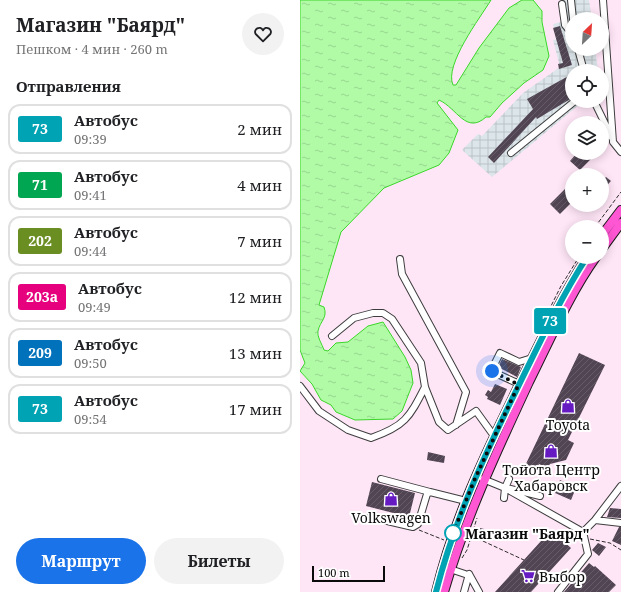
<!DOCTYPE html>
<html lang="ru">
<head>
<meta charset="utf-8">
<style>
	:root { --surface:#fff; --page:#f2f2f2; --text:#202124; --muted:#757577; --line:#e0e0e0; --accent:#1a73e8 }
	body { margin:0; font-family:"Noto Serif",serif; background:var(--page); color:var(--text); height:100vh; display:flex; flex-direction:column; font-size:15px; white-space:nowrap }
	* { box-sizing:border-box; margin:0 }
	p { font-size:13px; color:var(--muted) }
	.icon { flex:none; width:22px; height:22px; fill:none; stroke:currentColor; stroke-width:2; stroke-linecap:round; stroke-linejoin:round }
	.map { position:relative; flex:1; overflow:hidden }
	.side { display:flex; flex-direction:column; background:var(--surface); width:300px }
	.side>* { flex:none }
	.badge { padding:0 8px; border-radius:3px; font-size:14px; line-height:26px }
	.needle { width:26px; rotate:25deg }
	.controls { position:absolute; left:265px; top:12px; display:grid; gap:8px }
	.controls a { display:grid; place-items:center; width:44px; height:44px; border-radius:50%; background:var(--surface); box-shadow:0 2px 10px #0003; font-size:20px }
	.scale { position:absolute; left:12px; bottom:10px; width:73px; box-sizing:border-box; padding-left:4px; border:2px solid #0a0a0a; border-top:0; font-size:11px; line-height:14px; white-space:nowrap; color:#0a0a0a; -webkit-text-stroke:3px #fff; paint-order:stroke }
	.you { position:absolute; width:20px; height:20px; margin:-10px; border:3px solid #fff; border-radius:50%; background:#1a73e8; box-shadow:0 0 0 6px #1a73e833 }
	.map>.badge { position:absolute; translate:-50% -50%; box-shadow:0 0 0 2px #fff }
	h2 { padding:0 16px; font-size:15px; line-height:36px }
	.round { display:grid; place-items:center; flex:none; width:42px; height:42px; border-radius:21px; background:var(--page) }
	.overview { display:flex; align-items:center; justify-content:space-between; height:68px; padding:0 16px }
	h1 { font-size:19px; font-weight:700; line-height:30px }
	.primary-button { display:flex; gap:8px; margin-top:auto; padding:8px 16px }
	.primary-button a { flex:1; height:46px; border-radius:24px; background:var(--accent); color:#fff; font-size:16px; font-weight:700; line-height:46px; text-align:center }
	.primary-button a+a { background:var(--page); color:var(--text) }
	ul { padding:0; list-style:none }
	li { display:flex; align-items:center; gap:12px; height:50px; margin:0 8px 6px; padding:0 8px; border:2px solid var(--line); border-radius:12px }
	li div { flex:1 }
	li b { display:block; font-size:15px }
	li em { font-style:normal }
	li .badge { min-width:44px; font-weight:700; text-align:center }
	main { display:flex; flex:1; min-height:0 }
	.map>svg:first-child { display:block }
	.industrial { fill:url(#industrial-grid) }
	.water { fill:url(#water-ripples); stroke:#3ad629 }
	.building { fill:url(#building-hatch) }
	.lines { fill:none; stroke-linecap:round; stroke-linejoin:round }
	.minor-casing { stroke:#3d3d3d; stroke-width:8 }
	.major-casing { stroke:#1b1b1b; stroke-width:10 }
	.path { stroke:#2c2c2c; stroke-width:1; stroke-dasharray:4 2; stroke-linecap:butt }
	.minor { stroke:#fff; stroke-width:6 }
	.major { stroke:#ff56d3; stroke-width:8 }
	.line-casing { stroke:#fff; stroke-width:9 }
	.line { stroke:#00a3b4; stroke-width:6 }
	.walk { stroke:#0a0a0a; stroke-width:4; stroke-dasharray:0 7.2 }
	.stop-dot { fill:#fff; stroke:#00a3b4; stroke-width:2 }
	.labels { text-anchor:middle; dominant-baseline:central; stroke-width:4; stroke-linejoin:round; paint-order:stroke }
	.poi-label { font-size:14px; fill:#0a0a0a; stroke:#fff }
	.stop-label { font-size:14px; font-weight:bold; fill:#0a0a0a; stroke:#fff; text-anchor:start }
</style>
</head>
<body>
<main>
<section class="side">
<div class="overview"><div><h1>Магазин &quot;Баярд&quot;</h1><p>Пешком · 4 мин · 260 m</p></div><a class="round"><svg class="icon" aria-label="heart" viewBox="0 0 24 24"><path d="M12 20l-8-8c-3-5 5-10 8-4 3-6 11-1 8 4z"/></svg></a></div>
<h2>Отправления</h2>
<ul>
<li><span class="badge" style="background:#00a3b4;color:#fff">73</span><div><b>Автобус</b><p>09:39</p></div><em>2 мин</em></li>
<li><span class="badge" style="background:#00a651;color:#fff">71</span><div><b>Автобус</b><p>09:41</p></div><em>4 мин</em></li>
<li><span class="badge" style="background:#6b8e23;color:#fff">202</span><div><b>Автобус</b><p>09:44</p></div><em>7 мин</em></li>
<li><span class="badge" style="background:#e6007e;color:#fff">203а</span><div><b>Автобус</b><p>09:49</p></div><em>12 мин</em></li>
<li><span class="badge" style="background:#0072bc;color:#fff">209</span><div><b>Автобус</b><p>09:50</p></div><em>13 мин</em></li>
<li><span class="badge" style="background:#00a3b4;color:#fff">73</span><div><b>Автобус</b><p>09:54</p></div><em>17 мин</em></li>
</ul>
<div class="primary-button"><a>Маршрут</a><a>Билеты</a></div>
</section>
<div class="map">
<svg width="321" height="592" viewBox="0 0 321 592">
	<defs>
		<pattern id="industrial-grid" width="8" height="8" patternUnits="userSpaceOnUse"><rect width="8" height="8" fill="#dce5ea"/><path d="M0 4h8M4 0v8" fill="none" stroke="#bbc3c7"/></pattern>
		<pattern id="water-ripples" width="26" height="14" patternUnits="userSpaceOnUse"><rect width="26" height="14" fill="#b1fba7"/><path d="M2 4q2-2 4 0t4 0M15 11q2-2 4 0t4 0" fill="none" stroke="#97d68e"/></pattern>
		<pattern id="building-hatch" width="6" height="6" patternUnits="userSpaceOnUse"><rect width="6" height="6" fill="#514553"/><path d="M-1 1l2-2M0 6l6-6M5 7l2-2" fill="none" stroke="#655c67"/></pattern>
	</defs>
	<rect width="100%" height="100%" fill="#ffe6f7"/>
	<path class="industrial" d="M261,0H289L292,19H272V49H295L298,71H272V101H290L281,103L192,177L162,150L178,134L182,136L223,93L260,67L253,40L257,39L253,24L265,21Z"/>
	<path class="water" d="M0,0H191C180,18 144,65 153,85H156L179,48L209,8L222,0H233L242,11V22L249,56L243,70L224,83L202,103L190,117H186C166,135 157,108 139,100L137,103L158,130L149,153L139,165L84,188L41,232L19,305L24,307C28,318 20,321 18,331C17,337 22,344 24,350L28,351L36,343L48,342L68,326L83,322L105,357L111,370L113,383L102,411L93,419L55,420L36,412L31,405L21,400L12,384L0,371L5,363L0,350Z"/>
	<path class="building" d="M260,26L272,65L259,69L258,64L263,63L253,28Z
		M272,74V98L237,119L236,117L194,163L188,157L233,109L227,99Z
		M277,153H297L280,170L270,161Z
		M306,177L311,181L302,191V181Z
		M272,182V202L260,214L250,204Z
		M279,353L305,365L268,440L274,443L266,460L250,464L248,468L239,464L234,475L223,470Z
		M202,359L221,367L217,377L198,367Z
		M195,384L207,389L200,405L187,399L188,397L185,395L188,390L191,392Z
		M128,452L145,456L144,463L127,460Z
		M260,480L276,488L271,500L255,493Z
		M72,482L115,493L109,517L66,506Z
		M310,508L321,509V518L307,517Z
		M319,527H321V545L312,541Z
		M180,528L184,529L182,537L178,535Z
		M251,530L271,548L231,592H195Z
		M298,543L306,547L299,556L292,550Z
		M289,563L294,567L295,566L316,585L309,592H264Z"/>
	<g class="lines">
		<g class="minor-casing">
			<path id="minor" d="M271,0L273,19
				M303,0L313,142L321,152
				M262,4L265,25L272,34
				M278,49L284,71
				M294,101L312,138
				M211,153L275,101
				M100,259L102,274L166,392L156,425
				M32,336L54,318L73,313H83L92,319L121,363L125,387L139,422L148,430L176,411L194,436
				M0,386L19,411L48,430L71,438C105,426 109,418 125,387
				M217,388V383L191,371L200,353L219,362L232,358
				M81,479L130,492
				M183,479L205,488L283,532L295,520L321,523
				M207,488L240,496
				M204,498L205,488L209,479
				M70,517L113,527L118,524L127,494L130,492L166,501
				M295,520L321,486
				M150,569L165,574
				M169,574L179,592
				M164,592L169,574
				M258,592L288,554L283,532"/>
		</g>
		<g class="major-casing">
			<path id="major" d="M302,235L321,210
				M302,249L321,223
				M136,592C153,521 185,454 217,389C239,344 260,299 287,257
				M144,592C165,519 197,451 229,382C250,340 269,295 296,257"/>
		</g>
		<path class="path" d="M295,227L321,192
			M246,316L261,286L279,257
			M119,530L144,540
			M172,536L224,560
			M290,539L310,543L321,550
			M162,558L167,550L177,518"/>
		<use href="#minor" class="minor"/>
		<use href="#major" class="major"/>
	</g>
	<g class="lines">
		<g class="line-casing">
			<path id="line" d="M136,592C154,521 185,454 217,389C239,344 260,299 287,257"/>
		</g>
		<use href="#line" class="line"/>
		<path class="walk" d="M153,533L174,481L217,388V384L192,371"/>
	</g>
	<defs>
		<g id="shop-bare" transform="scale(1.08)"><path d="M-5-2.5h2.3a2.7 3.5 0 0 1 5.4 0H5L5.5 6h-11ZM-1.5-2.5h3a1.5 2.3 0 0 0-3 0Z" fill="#661ac2" stroke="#fff" stroke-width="2.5" paint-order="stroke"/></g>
		<g id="supermarket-bare" transform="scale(1.08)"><path d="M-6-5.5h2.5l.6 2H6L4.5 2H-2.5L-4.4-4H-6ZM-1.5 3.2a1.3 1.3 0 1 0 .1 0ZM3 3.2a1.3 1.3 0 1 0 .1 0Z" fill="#661ac2" stroke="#fff" stroke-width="2.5" paint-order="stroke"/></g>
	</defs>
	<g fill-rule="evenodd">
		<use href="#shop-bare" x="268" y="406"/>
		<use href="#shop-bare" x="251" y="451"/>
		<use href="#shop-bare" x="91" y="499"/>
		<use href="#supermarket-bare" x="228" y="576"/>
	</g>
	<circle class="stop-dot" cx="153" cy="533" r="8"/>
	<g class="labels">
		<g class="poi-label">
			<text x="268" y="424">Toyota</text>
			<text x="251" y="469">Тойота Центр<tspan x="251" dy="16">Хабаровск</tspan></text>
			<text x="91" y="517">Volkswagen</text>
			<text x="239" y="576" text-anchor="start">Выбор</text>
		</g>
		<g class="stop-label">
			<text x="165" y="533">Магазин "Баярд"</text>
		</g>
	</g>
</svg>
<div class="controls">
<a><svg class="needle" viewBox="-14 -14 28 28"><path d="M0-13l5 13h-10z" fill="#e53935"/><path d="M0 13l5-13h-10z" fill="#757577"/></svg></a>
<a><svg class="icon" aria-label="locate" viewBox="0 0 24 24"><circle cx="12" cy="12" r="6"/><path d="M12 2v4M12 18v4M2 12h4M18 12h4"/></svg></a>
<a><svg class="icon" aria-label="layers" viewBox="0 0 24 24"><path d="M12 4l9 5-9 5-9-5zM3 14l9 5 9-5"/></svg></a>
<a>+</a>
<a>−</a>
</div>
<div class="scale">100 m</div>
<div class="you" style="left:192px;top:371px"></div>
<b class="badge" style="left:250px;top:321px;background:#00a3b4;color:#fff">73</b>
</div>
</main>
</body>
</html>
